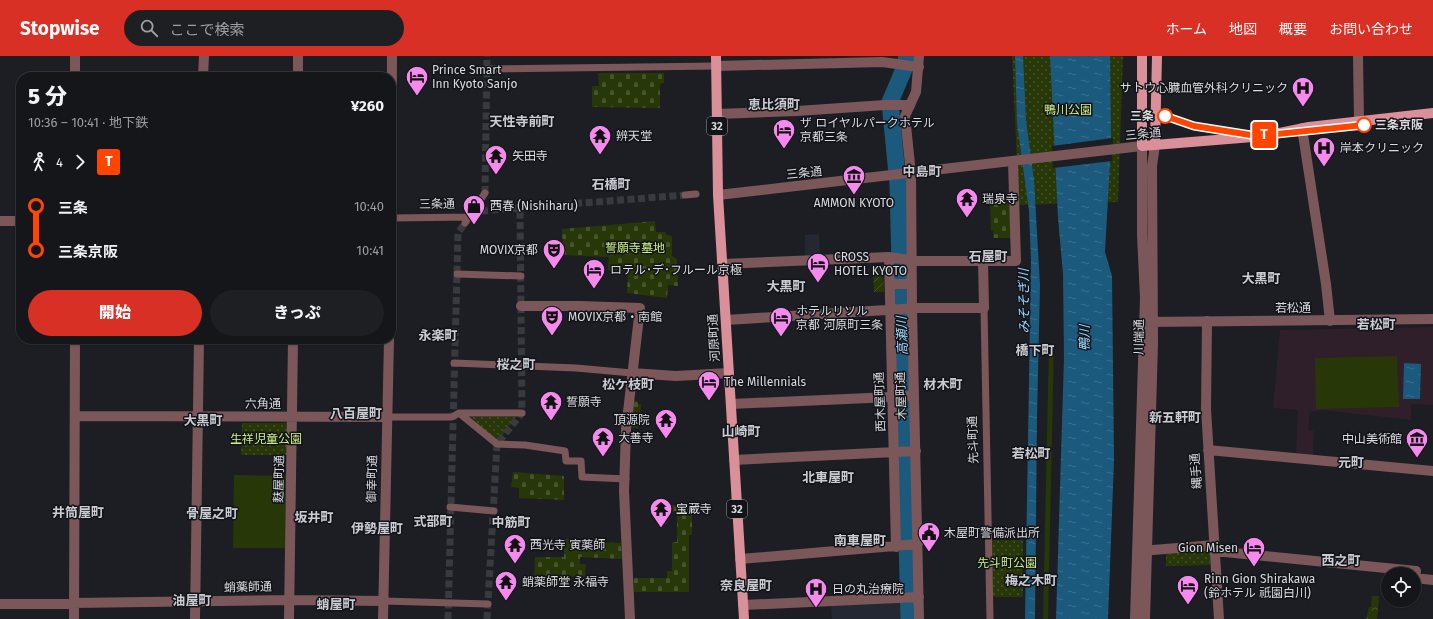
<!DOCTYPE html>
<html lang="ja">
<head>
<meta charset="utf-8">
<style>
	:root { --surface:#15161a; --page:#1e1f23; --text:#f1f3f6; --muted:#9d9fa2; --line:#343539; --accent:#d93025 }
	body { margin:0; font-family:"Fira Sans","Noto Sans JP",sans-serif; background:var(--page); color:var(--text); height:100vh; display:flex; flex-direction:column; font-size:15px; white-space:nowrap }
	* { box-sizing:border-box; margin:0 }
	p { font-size:13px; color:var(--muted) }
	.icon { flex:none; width:22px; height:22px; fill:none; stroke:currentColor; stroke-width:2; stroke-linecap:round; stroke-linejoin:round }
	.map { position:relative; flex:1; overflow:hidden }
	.drawer { position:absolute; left:16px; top:16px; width:380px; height:272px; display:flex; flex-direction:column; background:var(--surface); border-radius:16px; box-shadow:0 1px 3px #0004,0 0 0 1px var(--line) }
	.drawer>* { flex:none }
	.badge { padding:0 8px; border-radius:3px; font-size:14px; line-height:26px }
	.buttons { position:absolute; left:1381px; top:511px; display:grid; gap:8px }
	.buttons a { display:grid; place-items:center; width:40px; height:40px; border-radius:50%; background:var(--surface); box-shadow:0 1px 3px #0004,0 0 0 1px var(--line); font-size:20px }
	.map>.badge { position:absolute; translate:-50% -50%; box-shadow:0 0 0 2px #fff }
	.legs { display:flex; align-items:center; gap:6px; height:44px; padding:0 12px; font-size:13px }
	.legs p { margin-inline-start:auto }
	.overview { display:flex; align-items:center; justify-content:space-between; height:68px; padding:0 12px }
	h1 { font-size:22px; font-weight:800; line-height:30px }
	.cta { display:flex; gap:8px; margin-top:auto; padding:8px 12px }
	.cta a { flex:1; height:46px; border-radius:24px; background:var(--accent); color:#fff; font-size:16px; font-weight:800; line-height:46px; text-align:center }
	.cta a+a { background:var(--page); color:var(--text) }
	ul { padding:0 12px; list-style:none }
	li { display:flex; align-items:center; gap:14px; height:44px; font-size:15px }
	li i { display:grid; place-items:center; width:6px; height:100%; margin:0 5px; background:currentColor }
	li i::after { content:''; width:10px; height:10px; margin:-5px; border:3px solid; border-radius:50%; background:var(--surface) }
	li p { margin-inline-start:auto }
	li:first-child i { background:linear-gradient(#0000 50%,currentColor 0) }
	li:last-child i { background:linear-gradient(currentColor 50%,#0000 0) }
	header { display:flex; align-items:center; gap:24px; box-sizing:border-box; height:56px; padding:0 20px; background:var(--accent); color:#fff }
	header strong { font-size:19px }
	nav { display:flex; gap:22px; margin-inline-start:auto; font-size:14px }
	.search { width:280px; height:36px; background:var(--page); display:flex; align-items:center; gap:10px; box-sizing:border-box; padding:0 14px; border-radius:22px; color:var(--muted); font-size:15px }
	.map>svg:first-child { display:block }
	.built { fill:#242832 }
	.education { fill:#2e1f2b }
	.grass { fill:#283707 }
	.forest { fill:url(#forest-crowns) }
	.cemetery { fill:url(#cemetery-stones) }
	.park { fill:url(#park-dots) }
	.garden { fill:url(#garden-furrows) }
	.water { fill:url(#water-ripples) }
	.pier { fill:#1c1e23 }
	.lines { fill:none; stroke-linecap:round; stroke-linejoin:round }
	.stream { stroke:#1b597d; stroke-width:3 }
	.river { stroke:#1b597d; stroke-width:17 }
	.pedestrian-tunnel { stroke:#383a3f; stroke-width:7; stroke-dasharray:7 3.5; stroke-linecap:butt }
	.pedestrian { stroke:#7b575a; stroke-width:7 }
	.minor { stroke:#7b575a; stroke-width:10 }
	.tertiary { stroke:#7b575a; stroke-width:10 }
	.primary { stroke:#da9098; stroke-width:10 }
	.line-1-casing { stroke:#fff; stroke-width:9 }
	.line-1 { stroke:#ff4500; stroke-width:6 }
	.stop-1-dot { fill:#fff; stroke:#ff4500; stroke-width:2 }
	.labels { text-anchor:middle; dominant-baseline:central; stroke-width:3; stroke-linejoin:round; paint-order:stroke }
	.shield { fill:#131419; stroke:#9e9fa3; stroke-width:1 }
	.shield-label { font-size:11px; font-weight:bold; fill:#d9dbde }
	.poi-label { font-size:12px; fill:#d9dbde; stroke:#131419; text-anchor:start }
	.park-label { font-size:12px; fill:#cbf088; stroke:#131419 }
	.stop-label { font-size:12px; font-weight:bold; fill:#d9dbde; stroke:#131419; text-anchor:end }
	.street-label { font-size:12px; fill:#d9dbde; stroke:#131419 }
	.neighbourhood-label { font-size:13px; font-weight:bold; fill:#caccd3; stroke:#131419 }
	.water-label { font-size:13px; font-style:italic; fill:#9cd6fe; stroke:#131419 }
</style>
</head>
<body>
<header>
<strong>Stopwise</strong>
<div class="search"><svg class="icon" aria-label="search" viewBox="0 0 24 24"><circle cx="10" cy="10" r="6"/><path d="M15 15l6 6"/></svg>ここで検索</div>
<nav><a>ホーム</a><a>地図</a><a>概要</a><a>お問い合わせ</a></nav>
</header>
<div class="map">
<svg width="1433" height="563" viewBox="0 0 1433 563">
	<defs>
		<pattern id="forest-crowns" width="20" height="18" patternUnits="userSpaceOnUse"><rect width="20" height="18" fill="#283707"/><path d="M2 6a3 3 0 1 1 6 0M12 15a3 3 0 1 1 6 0" fill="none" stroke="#47532b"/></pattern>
		<pattern id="cemetery-stones" width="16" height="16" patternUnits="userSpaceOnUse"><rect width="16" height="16" fill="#283707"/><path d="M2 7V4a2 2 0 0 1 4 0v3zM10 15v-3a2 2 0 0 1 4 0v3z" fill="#47532b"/></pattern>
		<pattern id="park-dots" width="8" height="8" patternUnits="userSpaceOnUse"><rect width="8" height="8" fill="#283707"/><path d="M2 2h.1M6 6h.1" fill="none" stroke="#47532b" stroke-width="1.8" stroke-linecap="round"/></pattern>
		<pattern id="garden-furrows" width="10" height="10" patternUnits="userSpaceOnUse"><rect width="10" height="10" fill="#283707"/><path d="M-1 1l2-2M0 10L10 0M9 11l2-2" fill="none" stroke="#47532b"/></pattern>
		<pattern id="water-ripples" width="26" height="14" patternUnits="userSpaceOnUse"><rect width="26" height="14" fill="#1b597d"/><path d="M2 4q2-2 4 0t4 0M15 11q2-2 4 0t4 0" fill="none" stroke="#3c708f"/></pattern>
	</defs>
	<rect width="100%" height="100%" fill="#1c1e23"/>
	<path class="built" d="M819,178L820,199L805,200V179Z
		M905,546V563H832L831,549Z"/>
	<path class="education" d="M1433,271V349L1411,348V364L1322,354L1310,356L1308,374L1314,375L1313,399L1296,398L1298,354L1273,352L1280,274Z"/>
	<path class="grass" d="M1049,289H1054L1048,563H1043Z
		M1397,300L1399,351L1316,353L1315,302Z
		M234,419L286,420L285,492H233Z"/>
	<path class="forest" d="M1372,540H1379L1377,563H1366L1369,551H1371Z"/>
	<path class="cemetery" d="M598,17H664V27L660,28V52L592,51V30H599Z
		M1009,140L1011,182H993V175H991L990,142Z
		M655,165L656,176H665L667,179L672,180V200L677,203L678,230L668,229L667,242L627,237L628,215L608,214L609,201L563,199L562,173Z
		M632,345H638V348H641L639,372H630Z
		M513,416L564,420V444L519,442V432L511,431Z
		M667,449H692V479H689V536H634V522H667V515H672V486H677V456L667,455Z
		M564,483H581L582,486L621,487L622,503L580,501V508H586L585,521L566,520V530L541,528V522H534L535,501H564Z"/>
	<path class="park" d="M1012,0H1123L1118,146L1019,149Z
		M471,361H516L497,387Z
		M242,367H291V399H241Z
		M991,484H1023V541H991Z
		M1207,494L1210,497V509L1166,510V498Z"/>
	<path class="garden" d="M873,213H883L884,236H874Z"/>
	<path class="water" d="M1015,0H1023L1026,64L1034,124L1040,229L1037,361L1035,563H1025L1031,204L1029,155L1017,67Z
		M1050,0H1110L1111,88L1105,196L1112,220L1114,404L1108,563H1056L1064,302L1063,218L1058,162Z
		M1404,307L1421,308L1420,343H1403Z"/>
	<path class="pier" d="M1113,82L1112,105L1053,112L1052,90Z"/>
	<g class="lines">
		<path class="stream" d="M874,212L884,211"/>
		<path class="river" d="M907,0L904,13L890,46L898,129L909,563"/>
		<path class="pedestrian-tunnel" d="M485,137L487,0
			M481,155L685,139
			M448,563L458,177L465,167
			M487,563L497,388L522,357L520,152"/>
		<path class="pedestrian" d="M487,13L716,10
			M685,139L696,138
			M392,162L470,161L481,155
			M465,167L485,137
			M457,218L521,220
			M984,252L990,563
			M454,307L576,312L632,317
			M459,357H522
			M387,361H452L459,357L497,388L525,389L565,395L566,405H581L582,421L626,423
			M450,451L494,455
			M383,545L488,548"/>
		<path class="minor" d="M75,0V21
			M1358,0L1359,65
			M716,10L882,6L919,11
			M203,21L204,0
			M298,21V0
			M717,58L797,55L885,49H910
			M911,118L912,253L919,563
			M0,165H21
			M391,184L392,0
			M889,201L896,491
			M723,208L889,201L917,205H1016L1013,106
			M890,228H912
			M521,250H580L640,252L626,373L624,435L630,563
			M726,264L918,252H984L983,205
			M1207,265L1206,353L1219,563
			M632,317L676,320L729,317
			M731,348L914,340
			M75,360L387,361
			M1208,394L1433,415
			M734,404L916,395
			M1140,495L1215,489
			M1215,495L1416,515L1415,522L1433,524
			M740,503L918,488
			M0,548L289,544L383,545
			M743,549L919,541
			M74,563L75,283
			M195,563L199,283
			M289,563L293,283
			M383,563L389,283"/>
		<path class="tertiary" d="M1302,72L1326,228L1330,265
			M911,118L905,60L916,36L919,0
			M718,139L1142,90V179L1145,242L1135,563
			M1146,266L1433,263
			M1145,563L1153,287L1152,110L1155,89"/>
		<path class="primary" d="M716,0L718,139L744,563
			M1142,0V90L1265,80L1309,71L1433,57
			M1155,89L1157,0"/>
	</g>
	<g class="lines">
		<g class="line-1-casing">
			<path id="line-1" d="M1165,60L1194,70L1257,80L1364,69"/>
		</g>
		<use href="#line-1" class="line-1"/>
	</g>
	<defs>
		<g id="hotel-pin" transform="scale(1.15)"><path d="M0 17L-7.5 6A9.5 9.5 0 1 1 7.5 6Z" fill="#f589ee" stroke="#131419"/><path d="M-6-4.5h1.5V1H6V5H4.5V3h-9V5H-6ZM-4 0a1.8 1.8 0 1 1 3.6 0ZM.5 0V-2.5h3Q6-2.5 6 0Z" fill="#111"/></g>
		<g id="hospital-pin" transform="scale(1.15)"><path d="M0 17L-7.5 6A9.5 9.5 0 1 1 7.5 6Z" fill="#f589ee" stroke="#131419"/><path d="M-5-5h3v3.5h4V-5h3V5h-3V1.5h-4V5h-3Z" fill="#111"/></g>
		<g id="temple-pin" transform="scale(1.15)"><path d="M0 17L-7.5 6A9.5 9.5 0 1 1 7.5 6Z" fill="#f589ee" stroke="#131419"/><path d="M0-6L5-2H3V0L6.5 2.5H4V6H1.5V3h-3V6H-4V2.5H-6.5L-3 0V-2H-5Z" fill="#111"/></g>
		<g id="museum-pin" transform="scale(1.15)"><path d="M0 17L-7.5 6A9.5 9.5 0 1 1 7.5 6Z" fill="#f589ee" stroke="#131419"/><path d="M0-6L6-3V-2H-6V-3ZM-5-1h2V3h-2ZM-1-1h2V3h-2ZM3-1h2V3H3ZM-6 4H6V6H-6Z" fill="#111"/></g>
		<g id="shop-pin" transform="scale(1.15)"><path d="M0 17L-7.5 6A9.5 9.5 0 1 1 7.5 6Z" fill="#f589ee" stroke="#131419"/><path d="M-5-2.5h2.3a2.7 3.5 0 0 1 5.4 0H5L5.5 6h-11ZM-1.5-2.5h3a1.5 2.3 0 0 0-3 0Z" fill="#111"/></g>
		<g id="theatre-pin" transform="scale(1.15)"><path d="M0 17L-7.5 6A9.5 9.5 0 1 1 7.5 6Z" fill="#f589ee" stroke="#131419"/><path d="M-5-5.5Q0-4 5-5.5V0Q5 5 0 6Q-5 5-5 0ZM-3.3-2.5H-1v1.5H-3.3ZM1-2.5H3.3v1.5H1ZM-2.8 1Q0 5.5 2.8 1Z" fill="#111"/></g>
		<g id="civic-pin" transform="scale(1.15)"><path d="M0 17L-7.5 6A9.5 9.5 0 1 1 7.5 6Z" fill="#f589ee" stroke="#131419"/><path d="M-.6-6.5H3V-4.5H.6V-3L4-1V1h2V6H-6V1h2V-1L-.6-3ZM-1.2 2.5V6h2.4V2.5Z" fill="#111"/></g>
	</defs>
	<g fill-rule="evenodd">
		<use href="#hotel-pin" x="417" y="21"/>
		<use href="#hospital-pin" x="1303" y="32"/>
		<use href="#hotel-pin" x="784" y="74"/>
		<use href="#temple-pin" x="600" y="80"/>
		<use href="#hospital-pin" x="1324" y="92"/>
		<use href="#temple-pin" x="496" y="100"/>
		<use href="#museum-pin" x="854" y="120"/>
		<use href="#temple-pin" x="967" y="143"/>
		<use href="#shop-pin" x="474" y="150"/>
		<use href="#theatre-pin" x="554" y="194"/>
		<use href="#hotel-pin" x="818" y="208"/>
		<use href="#hotel-pin" x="594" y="214"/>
		<use href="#theatre-pin" x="552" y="261"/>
		<use href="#hotel-pin" x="781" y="262"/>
		<use href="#hotel-pin" x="709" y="326"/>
		<use href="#temple-pin" x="551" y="346"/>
		<use href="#temple-pin" x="666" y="364"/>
		<use href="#temple-pin" x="603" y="382"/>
		<use href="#museum-pin" x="1417" y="383"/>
		<use href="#temple-pin" x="661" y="453"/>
		<use href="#civic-pin" x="929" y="477"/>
		<use href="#temple-pin" x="515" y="489"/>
		<use href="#hotel-pin" x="1254" y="492"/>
		<use href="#temple-pin" x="506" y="526"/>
		<use href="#hotel-pin" x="1188" y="530"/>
		<use href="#hospital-pin" x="816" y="533"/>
	</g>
	<g class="stop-1-dot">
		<circle cx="1165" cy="60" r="7"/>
		<circle cx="1364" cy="69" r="7"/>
	</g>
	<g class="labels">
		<g class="shield">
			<rect x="707" y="61" width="20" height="18" rx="3"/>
			<rect x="727" y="444" width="20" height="18" rx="3"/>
		</g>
		<g class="shield-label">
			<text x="717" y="70">32</text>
			<text x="737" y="453">32</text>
		</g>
		<g class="poi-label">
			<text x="432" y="14">Prince Smart<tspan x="432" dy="14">Inn Kyoto Sanjo</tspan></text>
			<text x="1288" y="32" text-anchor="end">サトウ心臓血管外科クリニック</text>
			<text x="800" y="67">ザ ロイヤルパークホテル<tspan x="800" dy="14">京都三条</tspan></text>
			<text x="616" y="80">辨天堂</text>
			<text x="1340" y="92">岸本クリニック</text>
			<text x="512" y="100">矢田寺</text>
			<text x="982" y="143">瑞泉寺</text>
			<text x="854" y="147" text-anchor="middle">AMMON KYOTO</text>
			<text x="490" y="150">西春 (Nishiharu)</text>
			<text x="538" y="194" text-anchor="end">MOVIX京都</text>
			<text x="834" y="201">CROSS<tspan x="834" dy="14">HOTEL KYOTO</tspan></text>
			<text x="610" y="214">ロテル･デ･フルール京極</text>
			<text x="796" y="255">ホテルリソル<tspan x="796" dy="14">京都 河原町三条</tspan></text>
			<text x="568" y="261">MOVIX京都・南館</text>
			<text x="724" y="326">The Millennials</text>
			<text x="566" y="346">誓願寺</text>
			<text x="650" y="364" text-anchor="end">頂源院</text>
			<text x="618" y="382">大善寺</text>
			<text x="1402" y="383" text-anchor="end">中山美術館</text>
			<text x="676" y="453">宝蔵寺</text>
			<text x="944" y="477">木屋町警備派出所</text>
			<text x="530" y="489">西光寺 寅薬師</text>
			<text x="1238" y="492" text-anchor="end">Gion Misen</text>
			<text x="1204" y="523">Rinn Gion Shirakawa<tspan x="1204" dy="14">(鈴ホテル 祇園白川)</tspan></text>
			<text x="522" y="526">蛸薬師堂 永福寺</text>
			<text x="832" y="533">日の丸治療院</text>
		</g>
		<g class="park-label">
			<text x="1068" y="54">鴨川公園</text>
			<text x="635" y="192">誓願寺墓地</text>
			<text x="266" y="383">生祥児童公園</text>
			<text x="1007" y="507">先斗町公園</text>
		</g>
		<g class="stop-label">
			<text x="1154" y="60">三条</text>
			<text x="1375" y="69" text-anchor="start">三条京阪</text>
		</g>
		<g class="street-label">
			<text transform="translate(1143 78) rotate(-6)">三条通</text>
			<text transform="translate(804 117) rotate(-6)">三条通</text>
			<text transform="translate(437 148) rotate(-1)">三条通</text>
			<text x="1293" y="252">若松通</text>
			<text transform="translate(1139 281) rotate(-89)">川端通</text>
			<text transform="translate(714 282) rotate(-93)">河原町通</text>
			<text transform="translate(901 340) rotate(-92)">木屋町通</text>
			<text transform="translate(880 346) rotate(-92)">西木屋町通</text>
			<text x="263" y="348">六角通</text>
			<text transform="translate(973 384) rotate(-92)">先斗町通</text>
			<text transform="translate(1196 415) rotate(-94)">縄手通</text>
			<text transform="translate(279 423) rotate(-89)">麩屋町通</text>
			<text transform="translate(372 423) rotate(-89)">御幸町通</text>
			<text transform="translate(248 531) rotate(-1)">蛸薬師通</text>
		</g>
		<g class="neighbourhood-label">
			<text x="774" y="48">恵比須町</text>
			<text x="522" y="65">天性寺前町</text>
			<text x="922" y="115">中島町</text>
			<text x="611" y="128">石橋町</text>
			<text x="988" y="200">石屋町</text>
			<text x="1261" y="222">大黒町</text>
			<text x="786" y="230">大黒町</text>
			<text x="1376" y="268">若松町</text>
			<text x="438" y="279">永楽町</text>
			<text x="1035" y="294">橋下町</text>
			<text x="516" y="308">桜之町</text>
			<text x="628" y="328">松ケ枝町</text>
			<text x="943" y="328">材木町</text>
			<text x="356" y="357">八百屋町</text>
			<text x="1175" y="361">新五軒町</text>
			<text x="203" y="364">大黒町</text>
			<text x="741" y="375">山崎町</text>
			<text x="1031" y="397">若松町</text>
			<text x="1351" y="406">元町</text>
			<text x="828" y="421">北車屋町</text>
			<text x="78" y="456">井筒屋町</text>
			<text x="212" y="457">骨屋之町</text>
			<text x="314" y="461">坂井町</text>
			<text x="433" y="465">式部町</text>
			<text x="511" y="466">中筋町</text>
			<text x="377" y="472">伊勢屋町</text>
			<text x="860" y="484">南車屋町</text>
			<text x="1341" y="504">西之町</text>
			<text x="1031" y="524">梅之木町</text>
			<text x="746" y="529">奈良屋町</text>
			<text x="192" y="544">油屋町</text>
			<text x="336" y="548">蛸屋町</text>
		</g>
		<g class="water-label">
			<text transform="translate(1024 245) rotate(-91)">みそそぎ川</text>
			<text transform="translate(902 280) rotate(-92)">高瀬川</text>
			<text transform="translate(1084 282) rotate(-90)">鴨川</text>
		</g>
	</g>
</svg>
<div class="buttons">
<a><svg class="icon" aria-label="locate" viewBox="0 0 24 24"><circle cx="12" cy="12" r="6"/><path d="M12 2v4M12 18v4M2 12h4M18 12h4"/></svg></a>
</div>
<b class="badge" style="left:1264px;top:79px;background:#ff4500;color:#fff">T</b>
<section class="drawer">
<div class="overview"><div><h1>5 分</h1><p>10:36 – 10:41 · 地下鉄</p></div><b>¥260</b></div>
<div class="legs"><svg class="icon" aria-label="walk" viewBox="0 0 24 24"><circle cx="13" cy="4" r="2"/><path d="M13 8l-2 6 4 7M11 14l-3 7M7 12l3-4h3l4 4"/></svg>4<svg class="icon" aria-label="forward" viewBox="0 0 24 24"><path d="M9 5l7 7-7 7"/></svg><b class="badge" style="background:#ff4500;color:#fff">T</b></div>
<ul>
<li><i style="color:#ff4500"></i><b>三条</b><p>10:40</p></li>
<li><i style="color:#ff4500"></i><b>三条京阪</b><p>10:41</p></li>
</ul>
<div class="cta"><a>開始</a><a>きっぷ</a></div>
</section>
</div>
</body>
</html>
